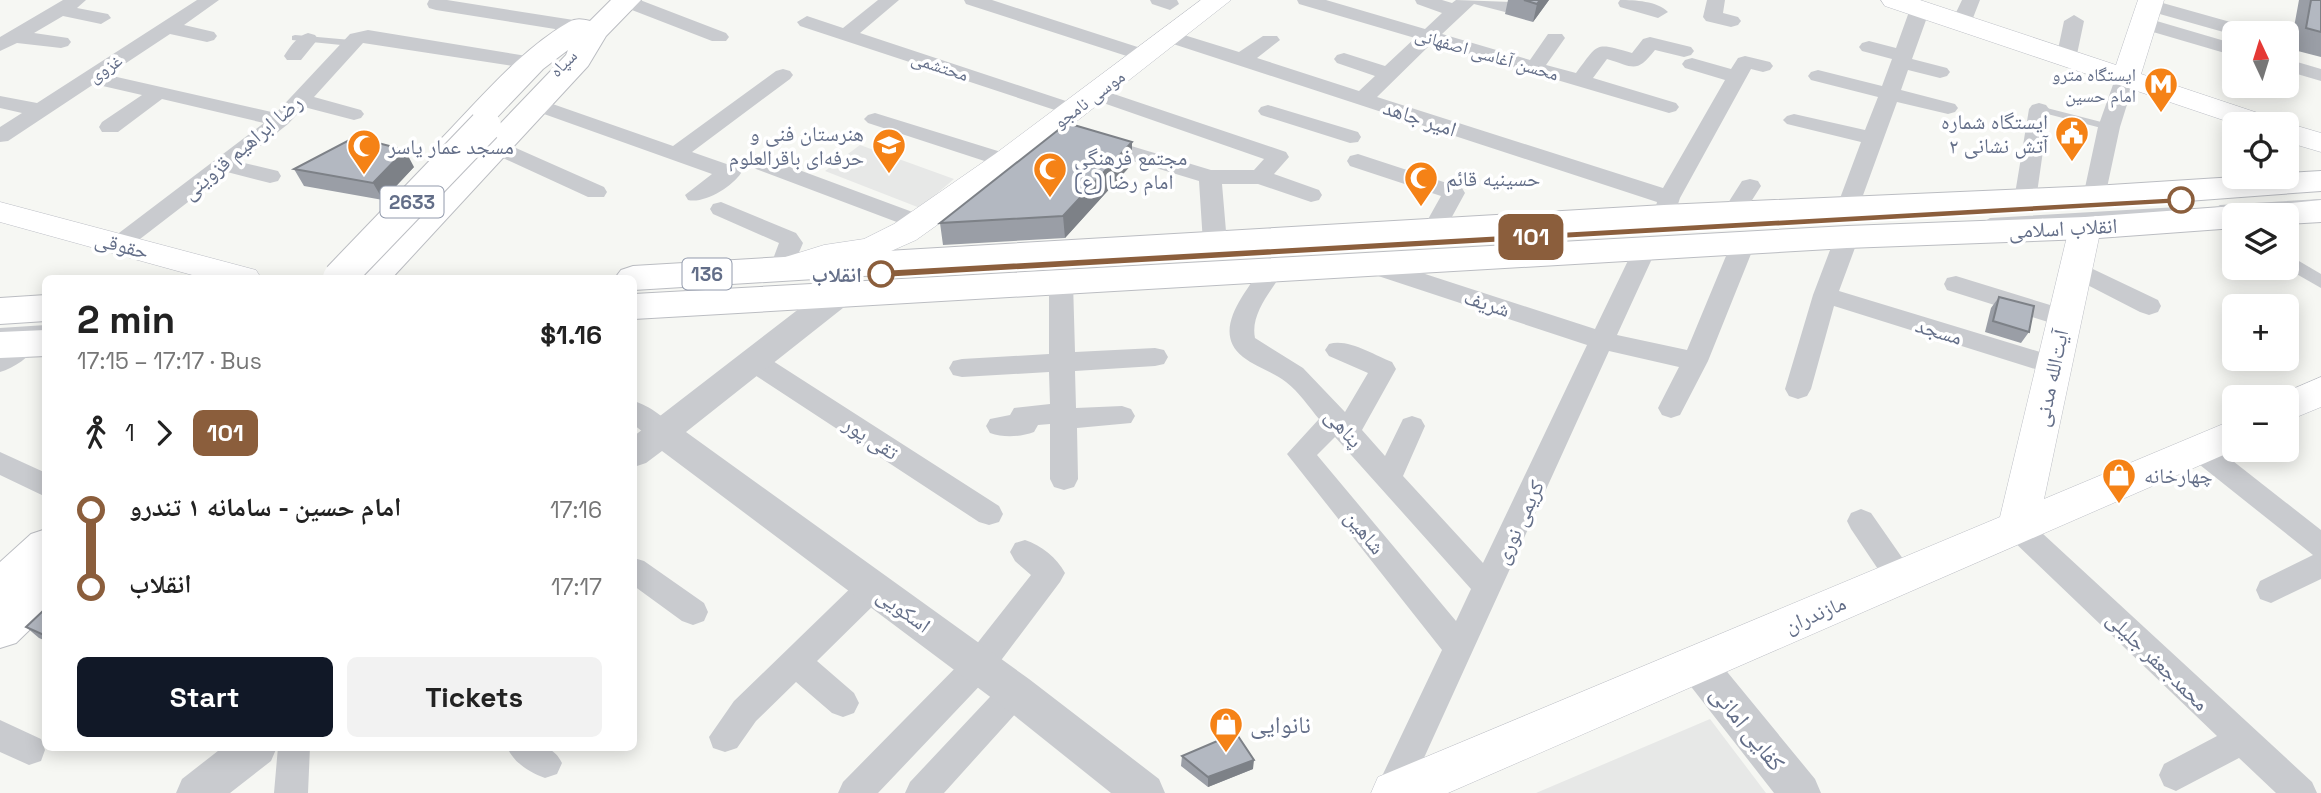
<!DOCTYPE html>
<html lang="en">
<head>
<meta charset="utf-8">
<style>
	:root { --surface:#fff; --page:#f2f2f2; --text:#222; --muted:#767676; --accent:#111827 }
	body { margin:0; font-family:"Space Grotesk","Noto Naskh Arabic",sans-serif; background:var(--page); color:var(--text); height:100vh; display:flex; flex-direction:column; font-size:26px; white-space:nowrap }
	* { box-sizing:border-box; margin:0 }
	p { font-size:23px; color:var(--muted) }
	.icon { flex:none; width:38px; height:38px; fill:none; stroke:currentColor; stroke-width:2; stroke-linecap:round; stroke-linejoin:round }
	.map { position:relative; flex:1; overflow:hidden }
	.details { position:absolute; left:42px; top:275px; width:595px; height:476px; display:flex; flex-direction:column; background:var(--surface); border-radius:10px; box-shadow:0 4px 18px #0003 }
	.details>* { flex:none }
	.badge { padding:0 14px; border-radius:10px; font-size:24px; line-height:46px }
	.needle { width:46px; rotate:356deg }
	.buttons { position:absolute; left:2222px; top:21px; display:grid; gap:14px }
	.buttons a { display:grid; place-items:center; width:77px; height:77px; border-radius:10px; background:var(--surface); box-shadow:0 4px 18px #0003; font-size:35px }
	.map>.badge { position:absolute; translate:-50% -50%; box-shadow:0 0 0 4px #fff }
	.legs { display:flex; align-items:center; gap:10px; height:77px; padding:0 35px; font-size:23px }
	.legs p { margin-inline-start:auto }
	.summary { display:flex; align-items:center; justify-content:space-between; height:119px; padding:0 35px }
	h1 { font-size:38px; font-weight:700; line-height:52px }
	.button { display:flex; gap:14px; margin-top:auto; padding:14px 35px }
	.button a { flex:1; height:80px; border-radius:10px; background:var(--accent); color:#fff; font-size:28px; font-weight:700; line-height:80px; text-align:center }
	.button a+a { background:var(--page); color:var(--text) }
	ul { padding:0 35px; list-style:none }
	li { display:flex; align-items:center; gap:24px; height:77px; font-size:26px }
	li i { display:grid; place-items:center; width:10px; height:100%; margin:0 9px; background:currentColor }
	li i::after { content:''; width:18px; height:18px; margin:-9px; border:5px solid; border-radius:50%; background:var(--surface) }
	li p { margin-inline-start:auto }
	li:first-child i { background:linear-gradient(#0000 50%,currentColor 0) }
	li:last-child i { background:linear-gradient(currentColor 50%,#0000 0) }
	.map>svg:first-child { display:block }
	.built { fill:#e7e8e7 }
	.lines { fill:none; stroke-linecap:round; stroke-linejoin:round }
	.secondary-casing { stroke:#bdbfc6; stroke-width:1 }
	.primary-casing { stroke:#bbbdc2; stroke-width:2 }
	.service { fill:#c9cbcf; fill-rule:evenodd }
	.pedestrian { fill:#c9cbcf; fill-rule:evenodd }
	.minor { fill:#c9cbcf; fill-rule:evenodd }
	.tertiary { fill:#c9cbcf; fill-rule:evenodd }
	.secondary { fill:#fff; fill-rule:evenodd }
	.primary { fill:#fff; fill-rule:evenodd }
	.primary-bridge-casing { stroke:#bbbdc2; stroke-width:34; stroke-linecap:butt }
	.primary-bridge { stroke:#fff; stroke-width:32 }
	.wall { fill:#9a9ea6 }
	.shaded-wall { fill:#7d8187 }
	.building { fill:#b3b8c1; stroke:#7d8187; stroke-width:2 }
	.line-1 { fill:#8b5e3c; stroke:#fff; stroke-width:2 }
	.stop-1-dot { fill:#fff; stroke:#8b5e3c; stroke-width:3.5 }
	.labels { text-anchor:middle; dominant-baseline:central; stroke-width:7; stroke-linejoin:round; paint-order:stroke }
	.far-street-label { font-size:18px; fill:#636e88; stroke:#fff }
	.far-poi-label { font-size:18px; fill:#636e88; stroke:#fff; text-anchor:end }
	.shield { fill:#fff; stroke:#929aac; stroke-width:2 }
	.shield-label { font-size:19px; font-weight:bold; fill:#636e88 }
	.street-label { font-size:21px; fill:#636e88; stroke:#fff }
	.poi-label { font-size:21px; fill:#636e88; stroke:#fff; text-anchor:start }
	.stop-label { font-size:21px; font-weight:bold; fill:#636e88; stroke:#fff; text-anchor:end }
	.near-poi-label { font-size:24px; fill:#636e88; stroke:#fff; text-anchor:start }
	.near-street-label { font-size:24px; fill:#636e88; stroke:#fff }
</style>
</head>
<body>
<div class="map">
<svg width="2321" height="793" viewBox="0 0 2321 793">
	<rect width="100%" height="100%" fill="#f6f7f3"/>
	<path class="built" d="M860,145L954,179L920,208L825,171Z
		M1710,719L1766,793H1536Z"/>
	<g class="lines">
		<g class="secondary-casing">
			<path id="secondary" d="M1201,0H1231L1017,168L916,240L871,260L828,266L791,278L779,275L774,267L779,259L824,245L864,239L894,224L995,154Z
				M1881,0H1920L2116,65L2138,0H2164L2141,74L2273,118L2278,124H2235L1885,6Z
				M2287,123L2321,133V152L2287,142V124H2282Z
				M0,202L256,270L261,278H203L0,222Z
				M2085,217L2096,221L2101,228L2044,499L2235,419V450L1448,793H1371L1378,777L2000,517L2069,228L2074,221Z
				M2321,377V407L2287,421V397H2274Z"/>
		</g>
		<g class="primary-casing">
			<path id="primary" d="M611,0H641L606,36L588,66L392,278H355L360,270L566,55L568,50L543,69L462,154L451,157L440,154L435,147L440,140C478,101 521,49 569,22C576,18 582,19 590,21Z
				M2321,171V191L2094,208L1664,227L634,290V278H615L621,270L633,266L1664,205L2094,186L2235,177H2287V173Z
				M2321,200V222L2287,224V215H2235V228L2085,239L1847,248L634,319V294L1847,226L2085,217L2235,206L2249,212L2252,207Z
				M46,295V321L0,324V298Z
				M46,330V356L0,358V332Z
				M46,529V614L16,643L0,648V562L31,534Z"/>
		</g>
		<path class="service" d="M295,35L351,40L356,43L351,46L292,40V36Z
			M2039,106L2113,125L2114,127L2109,130L2036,111V107Z
			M2321,199V205L2220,211L2215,208L2220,205Z
			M2178,207L2182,208L2183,210L2182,212L1990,224L1985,221L1990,218Z
			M1905,213L1910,216L1909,218L1029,270L1023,266L1029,262Z
			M46,325V333L0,336V328Z"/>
		<path class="pedestrian" d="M2287,254L2321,274V288L2286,268Z"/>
		<path class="minor" d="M63,0H86L77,8L108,14L111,18L101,24L63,16L34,33L68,38L71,42L68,46L61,48L17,43L0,51V37Z
			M197,0H219L184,25L214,32L217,36L214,40L207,42L170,34L108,75L276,113L350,34L368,30L533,57L540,59L543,63L540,67L533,69L363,43L314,97L361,110L364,114L361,118L354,120L304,107L288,124L240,162L278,171L281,176L278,181L270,183L227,172L127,249L119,252L111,249L107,244L111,239L264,123L162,99L118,132H102L99,127L102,122L142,95L94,84L8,141L0,142V127L22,113L0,108V96L37,103Z
			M429,0H447L580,21L590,27L580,33L436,10L429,8L427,4Z
			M640,0L726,33L729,37L726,41H712L619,5L617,1Z
			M878,0H899L860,33L1081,106L1084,110L1081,114H1067L800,26L797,22L807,16L843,28Z
			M964,0H992L1153,52L1156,56L1153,60H1139L966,4Z
			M1150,0H1177L1179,4L1170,10L1152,4Z
			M1297,0H1326L1425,29L1442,13L1417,4L1415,0H1442L1452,3L1456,0L1512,2L1514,6L1505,12L1474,4L1442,34L1530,60L1548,34H1562L1565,38L1546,65L1576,73C1599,43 1594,42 1632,53L1643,39L1650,37L1691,47L1694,51L1691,55L1684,57L1655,50C1636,74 1634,67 1607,59L1593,78L1676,103L1679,107L1676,111L1669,113L1432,43L1377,97L1663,188L1725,80L1685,68L1682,64L1685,60L1692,58L1731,69L1738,58L1745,56L1770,62L1773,66L1770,70L1763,72L1751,69L1680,198L1673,219L1665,221L1657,219L1654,214L1657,202L1164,41L1161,37L1171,31L1239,52L1263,36H1277L1280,40L1257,58L1359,91L1375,76L1337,63L1334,59L1337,55L1344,53L1385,66L1415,38L1299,4Z
			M1620,0C1635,0 1657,1 1668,12L1658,18L1620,7L1618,3Z
			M1707,0H1725L1723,13L1738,17L1741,21L1738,25L1731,27L1706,21L1703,17Z
			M1962,0H1980L1971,23L1961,29L1951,23Z
			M2152,0L2241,25L2244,29L2234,35L2142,9L2140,5L2142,1Z
			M1920,3L1930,9L1912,59L1947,68L1950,72L1947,76L1940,78L1908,70L1901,90L1955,104L1958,108L1955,112L1948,114L1897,102L1858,209L1855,214L1847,216L1839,214L1836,209L1861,142L1787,124L1783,120L1787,116L1794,114L1865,130L1878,97L1811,80L1808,76L1811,72L1818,70L1882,86L1892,59L1862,51L1859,47L1862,43L1869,41L1896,48L1910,9Z
			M2074,15L2084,21L2076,59L2073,63H2059L2056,59L2064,21Z
			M2143,17L2235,44V56L2136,27L2133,23Z
			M308,33L315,35L318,39L301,60H287L284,56C290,47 297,36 308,33Z
			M2287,59L2321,69V81L2287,71Z
			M783,69L790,71L793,75L790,79L692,152L738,168L741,173C732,187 704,204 688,200L685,195L712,174L530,109L527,105L530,101H544L673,146L776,71Z
			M2125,73L2132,75L2135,79L2120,127L2105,197L2102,202L2094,204L2086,202L2083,197L2098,127L2115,79L2118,75Z
			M1096,88L1286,152L1289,157L1274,174L1319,190L1322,195L1319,200L1311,202L1258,184H1222L1227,243L1223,248L1215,251L1207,248L1203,243L1199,181L1090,148L1087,143L1090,138L1098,136L1211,170H1254L1264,159L1089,98L1086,94L1089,90Z
			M2039,103L2046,105L2049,109L2036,200L2033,205L2025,207L2017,205L2014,200L2029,109L2032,105Z
			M1268,105L1358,132L1361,137L1358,142L1350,143L1261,115L1258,111L1261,107Z
			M875,113L1014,156L1017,161L1014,166L1006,168L868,123L864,119L868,115Z
			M498,140L604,187L607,192L604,197H588L490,152L487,147L490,142Z
			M756,154L926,217L929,222L926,227L918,229L910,227L748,166L745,161L748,156Z
			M1358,154L1462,188L1465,193L1442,235L1434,238L1426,235L1422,230L1441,196L1350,166L1347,161L1350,156Z
			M1750,179L1758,181L1761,186L1740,219L1732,221L1724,219L1721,214L1742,181Z
			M721,202L796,233L803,243L789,276L781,278L773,276L769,270L779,243L713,214L710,209L713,204Z
			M1847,229L1855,232L1859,237L1839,291L2063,359L2067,366L2063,373L2054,375L1834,306L1811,389L1807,396L1798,399L1789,396L1785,389L1813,295L1835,237L1839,232Z
			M1743,236L1751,239L1755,244L1708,361L1680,415L1671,418L1662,415L1658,408L1679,367L1609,351L1408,793H1374L1442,650L1287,454L1319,419C1309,407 1299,392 1286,382C1273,372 1256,367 1243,357C1210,331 1246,292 1263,266L1271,264L1279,266L1283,272C1271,291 1250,314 1255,338L1303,368L1345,412L1368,373L1329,356L1325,350L1329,344C1348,338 1374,355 1392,362L1396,369L1362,430L1385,456L1403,419L1412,416L1421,419L1425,426L1403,476L1483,563L1587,345L1363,271L1359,265L1363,259L1371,257L1379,259L1595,329L1636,244L1644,242L1652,244L1656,250L1617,335L1687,350L1731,244L1735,239ZM1335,437L1471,589L1456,621L1317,455Z
			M2076,261L2158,300L2161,306L2158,312L2149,315L2140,312L2068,275L2064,269L2068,263Z
			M1061,274L1070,276L1073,282L1075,352L1155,348L1164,350L1168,357L1164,364L1155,366L1075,371L1076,408L1122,406L1131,409L1135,416L1131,423L1077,428L1078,479L1074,487L1064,490L1054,487L1050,479V424L1038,425L1034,432C1020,437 1004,438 990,433L986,426L990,419L1010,415L1014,408L1050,404L1049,372L962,377L953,375L949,368L953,361L962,359L1049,354V282L1052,276Z
			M1956,276L2073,312L2076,318L2073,324L2064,327L1947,290L1944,284L1947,278Z
			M25,335L34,338L38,344C30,357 14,368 0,372V350L16,338Z
			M753,352L762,354L999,506L1003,514L999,522L989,525L979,522L744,368L740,361L744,354Z
			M634,401C649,406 668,418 675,432L672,439C655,444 646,434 634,425Z
			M2200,439L2210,443L2321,530V579L2271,603L2260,599L2256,590L2260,581L2313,555L2190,457L2186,450L2190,443Z
			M0,452L46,473V497L0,475Z
			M1861,509L1871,513L1910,569L1915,578L1910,587L1900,590L1890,587L1851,529L1847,521L1851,513Z
			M2018,516L2028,520L2312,782L2317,793H2276L2239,758L2176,791L2164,786L2159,775L2164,764L2217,736L2008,536L2004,528L2008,520Z
			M1025,540C1041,545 1057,558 1065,573L1060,582L990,675L878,793H838L843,782L968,655L1031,575L1015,561L1010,552L1015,543Z
			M634,558L644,561L704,603L708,612L704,621L693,625L682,621L634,586Z
			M872,574L883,578L887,587L883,596L817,661L854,693L859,703L854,713L843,717L832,713L796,682L756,721L737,748L725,752L713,748L709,737L734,701L861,578Z
			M1015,678L1026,682L1031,692L1026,702L944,793H905L910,782L1004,682Z
			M0,720L41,739L45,750L41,761L29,765L0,752Z
			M278,747H310L308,793H274Z
			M507,747C529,747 551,740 562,763L557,774L545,778C529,772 514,763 507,747Z"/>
		<path class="tertiary" d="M837,285L848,288L852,296L848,304L686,432L1029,679L1159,779L1165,793H1111L1001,705L662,451L646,463L634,467V436L826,288Z
			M1696,646L1710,651L1815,779L1821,793H1774L1682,675L1676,663L1682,651Z
			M223,747H277L271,761L230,793H176L182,779Z"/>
		<use href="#secondary" class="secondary"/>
		<use href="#primary" class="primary"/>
		<g class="primary-bridge-casing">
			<path id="primary-bridge" d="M339,278L485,126"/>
		</g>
		<use href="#primary-bridge" class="primary-bridge"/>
	</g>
	<path class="wall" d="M1508,0H1549L1533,22L1505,14Z
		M2299,0H2321V57L2290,49Z
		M1132,164L1065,238L943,245L940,223Z
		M414,167L383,200L304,186L294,169Z
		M1999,297L2029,332L2021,343L1985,332L1991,308Z
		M46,608V641L39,638L26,627Z
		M1182,756L1253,769L1208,787L1181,766Z"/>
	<path class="shaded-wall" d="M1540,0H1549L1533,22L1537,4Z
		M1132,142V164L1065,238L1063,216Z
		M405,150L414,167L383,200L373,183Z
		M1254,760L1253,769L1208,787V777Z"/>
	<path class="building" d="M1524,0H1540L1537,4Z
		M2311,0H2321V32L2306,28Z
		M1067,123L1132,142L1063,216L940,223Z
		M355,137L405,150L373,183L294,169Z
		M1999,297L2034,306L2029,332L1993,321Z
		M46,608V636L26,627Z
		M1236,733L1254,760L1208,777L1182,756Z"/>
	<path class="line-1" d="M2181,197L2187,200L2185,203L881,278L875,274L881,270Z"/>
	<defs>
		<g id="metro-pin" transform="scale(1.75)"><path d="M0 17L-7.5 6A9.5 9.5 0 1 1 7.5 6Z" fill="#f58216" stroke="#fff"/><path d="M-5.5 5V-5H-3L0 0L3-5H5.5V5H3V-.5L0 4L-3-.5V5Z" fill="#fff"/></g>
		<g id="civic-pin" transform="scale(1.75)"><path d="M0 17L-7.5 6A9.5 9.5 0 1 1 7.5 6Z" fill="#f58216" stroke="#fff"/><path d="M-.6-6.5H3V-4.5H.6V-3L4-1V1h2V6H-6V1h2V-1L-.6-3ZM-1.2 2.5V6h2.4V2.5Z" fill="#fff"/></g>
		<g id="school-pin" transform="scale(1.75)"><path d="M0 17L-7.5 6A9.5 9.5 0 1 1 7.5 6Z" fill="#f58216" stroke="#fff"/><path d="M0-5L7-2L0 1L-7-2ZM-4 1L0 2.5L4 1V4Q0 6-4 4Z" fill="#fff"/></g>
		<g id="mosque-pin" transform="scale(1.75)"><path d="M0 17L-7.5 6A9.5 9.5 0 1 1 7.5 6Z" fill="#f58216" stroke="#fff"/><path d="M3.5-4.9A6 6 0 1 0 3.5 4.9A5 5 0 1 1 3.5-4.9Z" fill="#fff"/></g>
		<g id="shop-pin" transform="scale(1.75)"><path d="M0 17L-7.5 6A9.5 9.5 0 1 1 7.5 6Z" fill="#f58216" stroke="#fff"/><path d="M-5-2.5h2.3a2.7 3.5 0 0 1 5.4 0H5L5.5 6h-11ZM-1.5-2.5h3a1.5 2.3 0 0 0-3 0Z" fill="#fff"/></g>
	</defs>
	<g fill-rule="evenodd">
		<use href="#metro-pin" x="2161" y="84"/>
		<use href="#civic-pin" x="2072" y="133"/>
		<use href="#school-pin" x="889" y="145"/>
		<use href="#mosque-pin" x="364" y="146"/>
		<use href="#mosque-pin" x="1050" y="169"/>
		<use href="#mosque-pin" x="1421" y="178"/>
		<use href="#shop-pin" x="2119" y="475"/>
		<use href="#shop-pin" x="1226" y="724"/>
	</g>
	<g class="stop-1-dot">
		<circle cx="2181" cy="200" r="12"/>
		<circle cx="881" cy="274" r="12"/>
	</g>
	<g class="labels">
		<g class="far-street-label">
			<text transform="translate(1487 54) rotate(16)">محسن آغاسی اصفهانی</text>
			<text transform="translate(563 63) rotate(-45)">سپاه</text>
			<text transform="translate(940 66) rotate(18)">محتشمی</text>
			<text transform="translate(105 68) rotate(-33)">غزوی</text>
			<text transform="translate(1089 99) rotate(-37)">موسی نامجو</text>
		</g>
		<g class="far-poi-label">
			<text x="2136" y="74">ایستگاه مترو<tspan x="2136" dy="21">امام حسین</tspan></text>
		</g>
		<g class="shield">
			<rect x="380.5" y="186.5" width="63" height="31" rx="5"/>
			<rect x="682.5" y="258.5" width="49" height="31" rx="5"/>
		</g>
		<g class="shield-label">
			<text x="412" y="202">2633</text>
			<text x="707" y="274">136</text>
		</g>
		<g class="street-label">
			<text transform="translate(1420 118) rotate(18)">امیر جاهد</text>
			<text transform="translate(242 147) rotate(-40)">رضا ابراهیم قزوینی</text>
			<text transform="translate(2063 228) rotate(-3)">انقلاب اسلامی</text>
			<text transform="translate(122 245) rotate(15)">حقوقی</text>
			<text transform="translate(1487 303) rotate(18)">شریف</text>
			<text transform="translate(1939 331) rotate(17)">مسجد</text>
			<text transform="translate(2051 378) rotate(-78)">آیت‌الله مدنی</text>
			<text transform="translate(1344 428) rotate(48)">پناهی</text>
			<text transform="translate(871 438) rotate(33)">تقی پور</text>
			<text transform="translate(1519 522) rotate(-65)">کریمی نوری</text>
			<text transform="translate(1365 532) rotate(51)">شاهین</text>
			<text transform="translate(904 610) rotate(36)">اسکویی</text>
			<text transform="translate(1815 614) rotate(-23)">مازندران</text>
			<text transform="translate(2158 661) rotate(44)">محمدجعفر جلیلی</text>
		</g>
		<g class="poi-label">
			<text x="2048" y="121" text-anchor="end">ایستگاه شماره<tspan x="2048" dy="24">۲ آتش نشانی</tspan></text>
			<text x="864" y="133" text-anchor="end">هنرستان فنی و<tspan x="864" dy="24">حرفه‌ای باقرالعلوم</tspan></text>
			<text x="388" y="146">مسجد عمار یاسر</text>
			<text x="1074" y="157">مجتمع فرهنگی<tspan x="1074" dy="24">امام رضا (ع)</tspan></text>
			<text x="1446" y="178">حسینیه قائم</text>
			<text x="2144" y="475">چهارخانه</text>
		</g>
		<g class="stop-label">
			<text x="862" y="274">انقلاب</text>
		</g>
		<g class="near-poi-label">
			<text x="1250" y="724">نانوایی</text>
		</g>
		<g class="near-street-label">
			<text transform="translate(1748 728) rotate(51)">کفایی امانی</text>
		</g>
	</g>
</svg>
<div class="buttons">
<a><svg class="needle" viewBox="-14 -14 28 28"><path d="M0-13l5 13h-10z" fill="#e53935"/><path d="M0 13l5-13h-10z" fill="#767676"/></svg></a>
<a><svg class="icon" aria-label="locate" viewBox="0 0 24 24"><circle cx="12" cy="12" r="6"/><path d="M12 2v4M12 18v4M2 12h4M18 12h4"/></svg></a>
<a><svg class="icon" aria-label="layers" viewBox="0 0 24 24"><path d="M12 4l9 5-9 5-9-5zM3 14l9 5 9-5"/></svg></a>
<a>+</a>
<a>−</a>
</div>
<b class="badge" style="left:1531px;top:237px;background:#8b5e3c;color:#fff">101</b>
<section class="details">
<div class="summary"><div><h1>2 min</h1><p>17:15 – 17:17 · Bus</p></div><b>$1.16</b></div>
<div class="legs"><svg class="icon" aria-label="walk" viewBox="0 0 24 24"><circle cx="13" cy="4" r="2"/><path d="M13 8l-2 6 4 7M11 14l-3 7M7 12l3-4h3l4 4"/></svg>1<svg class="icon" aria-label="forward" viewBox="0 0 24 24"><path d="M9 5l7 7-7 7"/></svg><b class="badge" style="background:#8b5e3c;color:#fff">101</b></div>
<ul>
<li><i style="color:#8b5e3c"></i><b>امام حسین - سامانه ۱ تندرو</b><p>17:16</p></li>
<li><i style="color:#8b5e3c"></i><b>انقلاب</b><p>17:17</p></li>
</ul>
<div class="button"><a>Start</a><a>Tickets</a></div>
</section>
</div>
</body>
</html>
